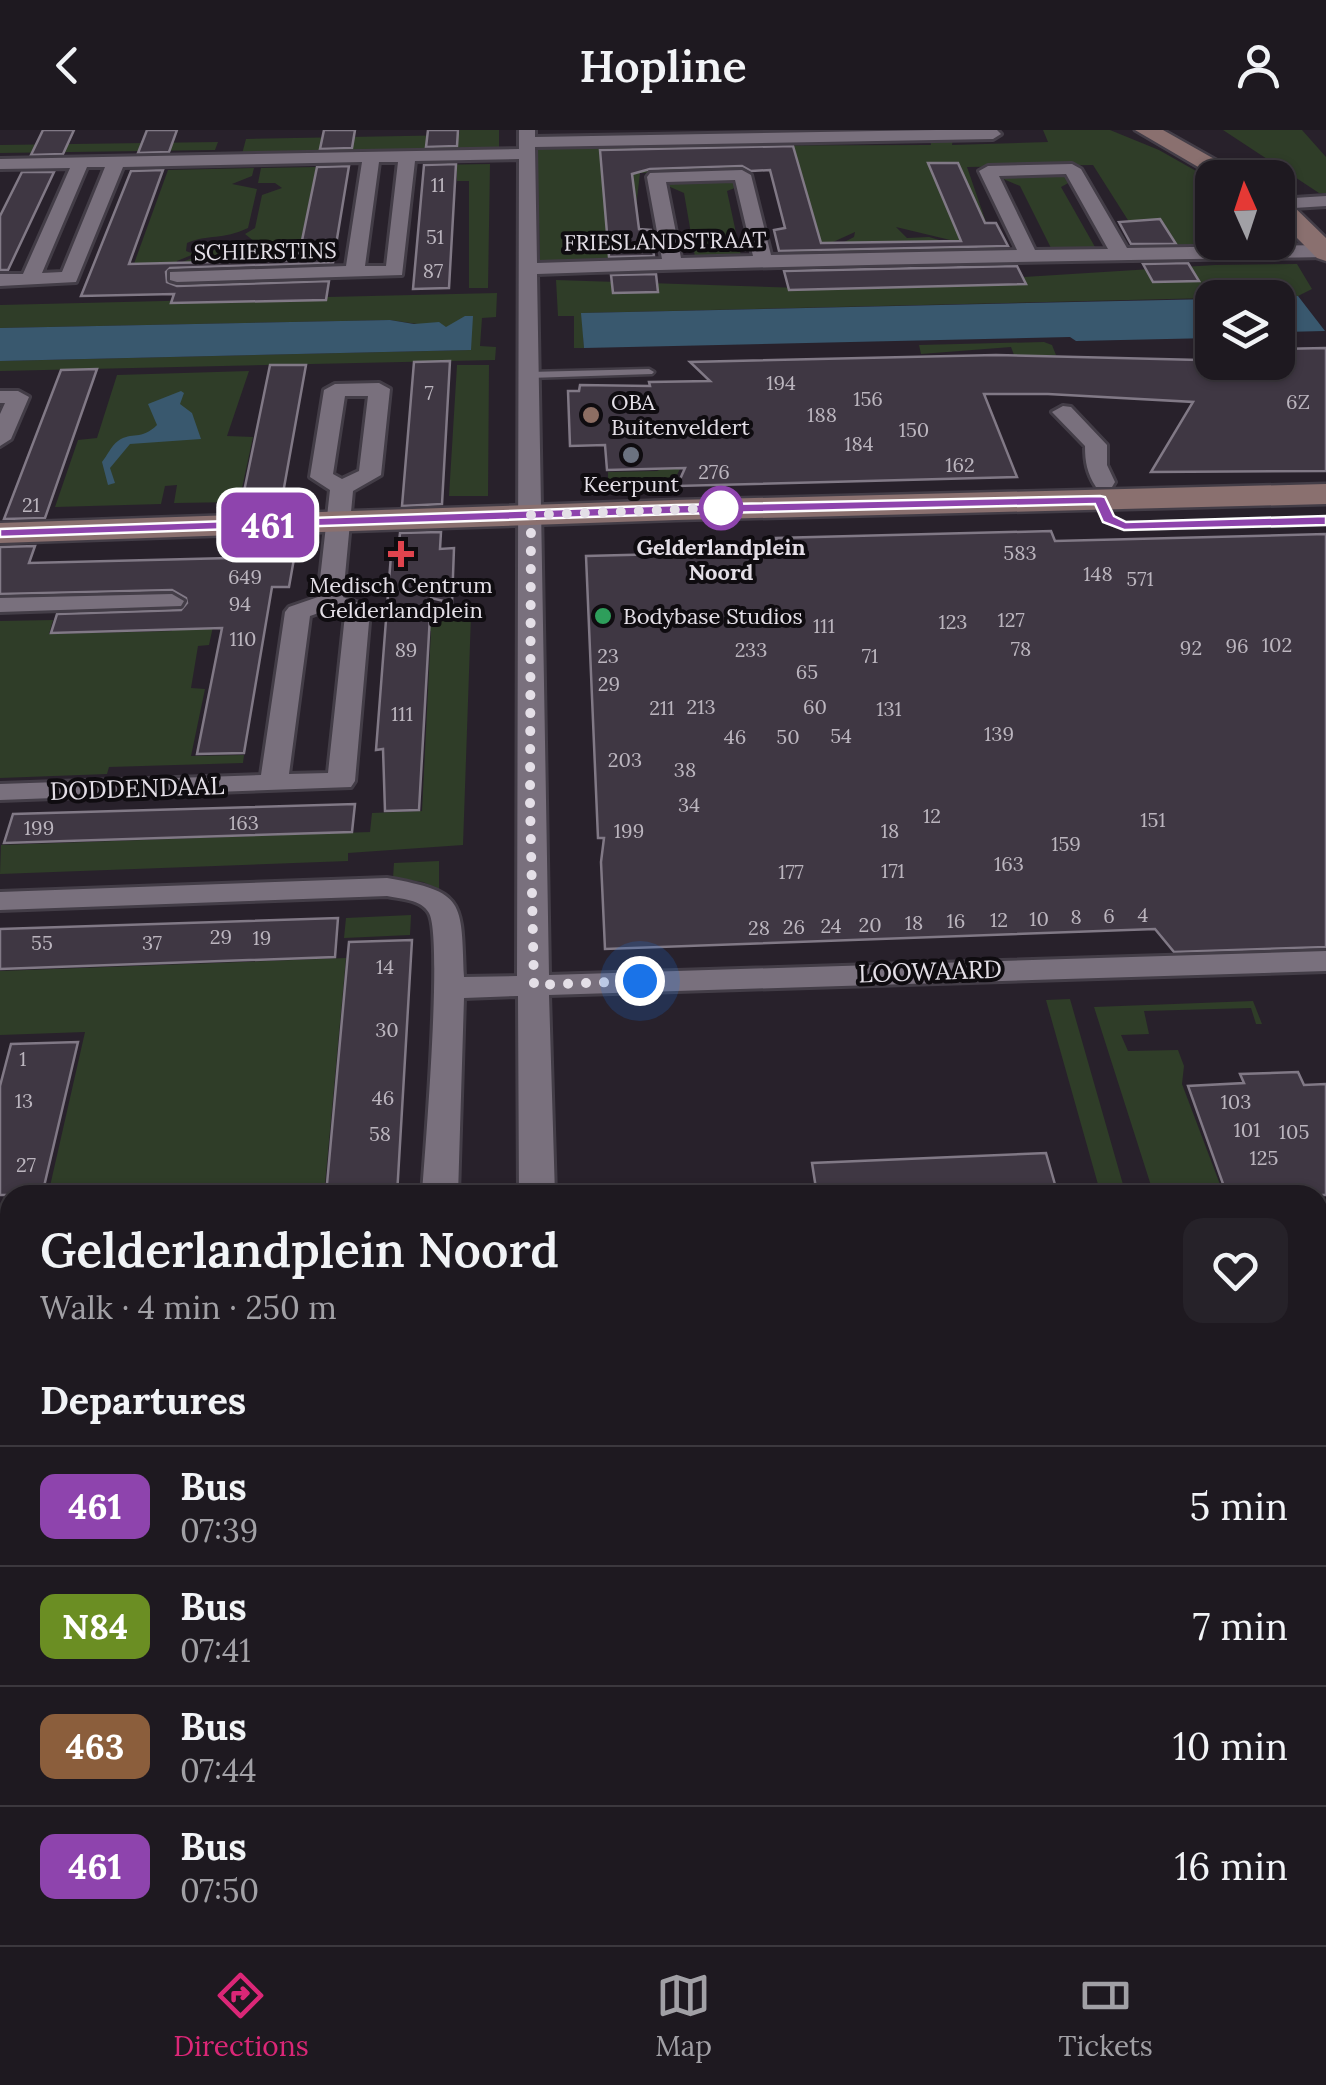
<!DOCTYPE html>
<html lang="en">
<head>
<meta charset="utf-8">
<style>
	:root { --surface:#1e1920; --page:#262229; --text:#f1f3f6; --muted:#a1a0a5; --line:#3c383e; --accent:#db2777 }
	body { margin:0; font-family:Lora,serif; background:var(--page); color:var(--text); height:100vh; display:flex; flex-direction:column; font-size:38px; white-space:nowrap }
	* { box-sizing:border-box; margin:0 }
	p { font-size:32px; color:var(--muted) }
	.icon { flex:none; width:55px; height:55px; fill:none; stroke:currentColor; stroke-width:2; stroke-linecap:round; stroke-linejoin:round }
	.map { position:relative; flex:1; overflow:hidden }
	.panel { position:absolute; left:0px; top:1055px; width:1328px; height:760px; display:flex; flex-direction:column; background:var(--surface); border-radius:30px 30px 0 0; box-shadow:0 2px 8px #0004,0 0 0 2px var(--line) }
	.panel>* { flex:none }
	.badge { padding:0 20px; border-radius:15px; font-size:35px; line-height:65px }
	.needle { width:65px; rotate:357deg }
	.fabs { position:absolute; left:1195px; top:30px; display:grid; gap:20px }
	.fabs a { display:grid; place-items:center; width:100px; height:100px; border-radius:20px; background:var(--surface); box-shadow:0 2px 8px #0004,0 0 0 2px var(--line); font-size:50px }
	.you { position:absolute; width:50px; height:50px; margin:-25px; border:8px solid #fff; border-radius:50%; background:#1a73e8; box-shadow:0 0 0 15px #1a73e833 }
	.map>.badge { position:absolute; translate:-50% -50%; box-shadow:0 0 0 5px #fff }
	h2 { padding:0 40px; font-size:38px; line-height:90px }
	.round { display:grid; place-items:center; flex:none; width:105px; height:105px; border-radius:20px; background:var(--page) }
	.head { display:flex; align-items:center; justify-content:space-between; height:170px; padding:0 40px }
	h1 { font-size:48px; font-weight:600; line-height:75px }
	ul { padding:0; list-style:none }
	li { display:flex; align-items:center; gap:30px; height:120px; padding:0 40px; border-top:2px solid var(--line) }
	li div { flex:1 }
	li b { display:block; font-size:38px }
	li em { font-style:normal }
	li .badge { min-width:110px; font-weight:700; text-align:center }
	header { display:flex; justify-content:space-between; align-items:center; height:130px; padding:0 40px; background:var(--surface); font-size:45px; font-weight:600 }
	.menu { display:flex; justify-content:space-around; align-items:center; height:140px; border-top:2px solid var(--line); background:var(--surface); font-size:28px; color:var(--muted) }
	.menu a { display:grid; justify-items:center; gap:5px }
	.menu .active { color:var(--accent) }
	.map>svg:first-child { display:block }
	.green { fill:#2f3d28 }
	.water { fill:#39586e }
	.building { fill:#3f3743; stroke:#817986; stroke-width:2.5 }
	.lines { fill:none; stroke-linecap:round; stroke-linejoin:round }
	.lane-casing { stroke:#433d47; stroke-width:5 }
	.street-casing { stroke:#433d47; stroke-width:6 }
	.secondary-casing { stroke:#433d47; stroke-width:5 }
	.lane { fill:#79707d; fill-rule:evenodd }
	.street { fill:#79707d; fill-rule:evenodd }
	.secondary { fill:#8a706f; fill-rule:evenodd }
	.line { fill:#8e44ad; stroke:#fff; stroke-width:2.5 }
	.walk { stroke:#e4dfe7; stroke-width:10; stroke-dasharray:0 18 }
	.education-dot { fill:#8d6e63; stroke:#0f0c10; stroke-width:4 }
	.worship-dot { fill:#6b7280; stroke:#0f0c10; stroke-width:4 }
	.stop-dot { fill:#fff; stroke:#8e44ad; stroke-width:5 }
	.health-dot { fill:#e0444e; stroke:#0f0c10; stroke-width:4 }
	.leisure-dot { fill:#2e9e5b; stroke:#0f0c10; stroke-width:4 }
	.labels { text-anchor:middle; dominant-baseline:central; stroke-width:8; stroke-linejoin:round; paint-order:stroke }
	.number-label { font-size:20px; fill:#bbb5be }
	.far-street-label { font-size:22px; fill:#e4dfe7; stroke:#0f0c10 }
	.far-poi-label { font-size:22px; fill:#e4dfe7; stroke:#0f0c10; text-anchor:start }
	.far-stop-label { font-size:22px; font-weight:bold; fill:#e4dfe7; stroke:#0f0c10 }
	.street-label { font-size:25px; fill:#e4dfe7; stroke:#0f0c10 }
</style>
</head>
<body>
<header><svg class="icon" aria-label="back" viewBox="0 0 24 24"><path d="M15 5l-7 7 7 7"/></svg>Hopline<svg class="icon" aria-label="person" viewBox="0 0 24 24"><circle cx="12" cy="8" r="4"/><path d="M4 21q1-7 8-7t8 7"/></svg></header>
<div class="map">
<svg width="1326" height="1815" viewBox="0 0 1326 1815">
	<rect width="100%" height="100%" fill="#28212b"/>
	<path class="green" d="M460,0H499V17L242,24L246,9L459,5Z
		M1043,0H1110L1159,20L1212,50V112H1278V97L1292,114L1145,117L1093,35L967,37L996,121L896,97L907,108L929,107L970,119L825,122L854,107L855,102L811,122H797L769,41L640,43L631,119H640L636,132L540,130L537,16L931,15L930,9H953L952,15L1048,12Z
		M1223,0H1302L1326,27V63H1319Z
		M218,12L215,20L0,23V15Z
		M490,34L488,158H469V51H457V41L427,42V35Z
		M316,37L297,130H329V135L272,139L273,129L182,132L217,119L244,118L255,112L245,104L255,98L262,65L282,58L275,53H258L261,38Z
		M254,38L252,46L232,54L257,59L248,98C223,110 208,104 187,113L186,121L194,124L177,131L170,154L123,164L168,40Z
		M1010,44L1069,45L1072,51L1061,57L1095,117L1051,118L1020,56L1001,48Z
		M675,51H736L740,56L727,61L741,126L695,127L684,63L668,56Z
		M1297,134L1312,159L1298,166L582,183L584,218H574V186H558L556,150L835,159L1215,135Z
		M497,163L496,187L482,188L480,216L496,217L495,230L0,241V231L471,220L461,192L445,198L390,190L0,198V175Z
		M1044,212L1052,215L1056,225H1014L1011,217L921,224L919,215Z
		M457,235H489L488,366H449Z
		M249,241L227,306L253,307L239,372L174,373L177,355L165,356L161,374L55,377L78,310L97,308L117,245Z
		M666,337L680,339L672,354L613,355L608,351V342L657,341Z
		M220,464L209,515L198,516L191,558L205,559L191,626L244,625L243,633L109,637L107,644L0,648V491L53,490L49,504L172,501L180,465Z
		M471,485L463,715L348,723V731L0,744L1,715L370,702L372,683L422,681L431,501L388,502L389,487Z
		M439,731V759L423,752L393,748L394,733Z
		M411,785L410,805L344,808L346,788Z
		M346,828L324,1065H48L85,902L0,905V841Z
		M1070,869L1126,1065H1101L1046,870Z
		M1253,871L1262,894H1256L1251,878L1144,881L1149,904L1121,905L1128,921L1178,920L1184,936L1182,954L1224,1065H1154L1094,877Z
		M10,1227V1805H1318V1259H1326V1815H0V1241H7Z"/>
	<path class="water" d="M1298,166L1325,201L1283,202L1285,207H1278V168L1245,167Z
		M1212,169V208L1076,211L1070,207L584,218L581,183Z
		M465,186H473L471,220L0,231V198L390,190L414,194L439,192L446,197Z
		M181,261L184,263L180,274L192,283L201,309L130,314L110,338L115,353L108,355L102,332C107,326 111,316 118,311C132,301 141,311 157,295L148,274Z
		M1326,1302V1488L1318,1489V1303Z
		M0,1512H10V1805H63L61,1815H0Z
		M625,1805H804L805,1815H626Z"/>
	<path class="building" d="M43,0H74L63,24L31,25Z
		M147,0H177L169,22L138,23Z
		M324,0H355L352,18L320,19Z
		M428,0H458L457,16L426,17Z
		M793,16L821,113L961,111L928,33H958L985,93H996L1008,116L779,121L774,100L785,98L770,40L751,41L742,36L650,39L632,44L639,99L651,100L654,126L609,127L600,20Z
		M456,34L449,158L413,159L424,35Z
		M349,36L333,133L170,138L166,142L167,152L177,156L329,151L326,170L171,173L174,164L81,166L131,41L163,40L129,134L261,131L298,130L317,37Z
		M22,42H54L8,140H0V86Z
		M1160,89L1176,114H1131L1119,92Z
		M1188,133L1199,151L1153,152L1143,134Z
		M1017,136L1026,154L789,160L784,141Z
		M656,144L658,162L613,163L611,145Z
		M1326,218V341L1151,342L1193,272L1048,264H984L1017,347L677,356L685,338L607,340L605,315L570,316L568,261H579L580,255L650,256L649,252L710,251L690,232L996,225L1278,232V219Z
		M450,231L442,374L402,376L414,232Z
		M270,235H306L280,380L240,381Z
		M97,239L45,388L4,389L61,240Z
		M1051,401L1055,411L1326,404V817L1174,822L1155,799L605,819L601,732L604,708H598L586,426L779,421L776,408Z
		M441,402L440,419L454,418L452,473L431,468L419,680L385,681L383,619L376,620L391,425L398,422L400,403Z
		M276,407L273,423H295L289,457H272L244,623L197,624L222,498L51,503L57,484L181,480L187,473L186,468L172,460L0,464V417L35,416L29,433L230,428L234,409Z
		M355,674L352,702L4,713L13,684Z
		M338,788L335,827L0,839V799Z
		M412,810L397,1065H326L349,812Z
		M78,912L42,1065H0V956L11,914Z
		M1298,942L1304,955L1326,954V1065H1227L1188,956L1244,953L1240,944Z
		M1046,1023L1058,1065H817L812,1033Z"/>
	<g class="lines">
		<g class="lane-casing">
			<path id="lane" d="M649,239L654,242L652,244L529,248L524,245L529,242Z
				M1100,367L1105,370L1113,387L1126,393L1326,388V394L1124,399L1104,391L1095,370Z"/>
		</g>
		<g class="street-casing">
			<path id="street" d="M519,0H535V7L936,0H997L1001,4L993,9L535,17L537,133L662,129L647,47L650,43L742,40L751,45L771,125L1017,120L979,41L988,36L1072,34L1081,39L1127,118L1326,115V127C1061,131 801,135 537,144L549,845L1326,821V841L549,865L555,1065H519L518,866L464,868L458,1065H422C425,1022 443,808 429,783C421,769 401,769 387,766L0,780V762L387,748C466,762 461,771 464,847L517,846L519,29L415,31L402,145L177,152L170,150V142L346,136L362,32L123,37L76,152L0,156V144H23L70,38L0,39V29L519,19ZM379,32H398L386,136H365ZM87,37H105L62,142L42,143ZM1066,44L1108,119L1035,120L999,46ZM735,50L753,126L681,128L666,52Z
				M1326,66V76L1278,79V69Z
				M379,253L390,259L381,345L353,361L343,467L367,476L370,481L355,651L351,657L0,670V654L261,645L285,482L289,477L318,467L330,360L310,347L324,260L335,254ZM345,266H368L359,341L342,349L333,344ZM330,479L345,485L328,643L289,644L310,486Z
				M0,261H18L29,267L11,309L0,316V284L5,273H0Z
				M1063,276L1071,277L1107,315V335L1115,352L1112,357H1096C1087,343 1085,332 1085,316L1052,282Z
				M172,464L184,471L181,476L0,482V468Z"/>
		</g>
		<g class="secondary-casing">
			<path id="secondary" d="M1135,0H1163L1248,48H1217Z
				M1278,68L1287,70L1326,108V131L1317,128L1278,89Z
				M1326,354V374L676,390L0,413V393L676,370Z"/>
		</g>
		<use href="#lane" class="lane"/>
		<use href="#street" class="street"/>
		<use href="#secondary" class="secondary"/>
	</g>
	<path class="line" d="M1100,366L1105,367L1114,386L1126,392L1326,386V395L1124,400L1103,392L1095,374L676,384L0,407V399L676,375Z"/>
	<g class="lines">
		<path class="walk" d="M640,851L534,855L530,672L531,385L721,378"/>
	</g>
	<circle class="education-dot" cx="591" cy="285" r="10"/>
	<circle class="worship-dot" cx="631" cy="325" r="10"/>
	<circle class="stop-dot" cx="721" cy="378" r="20"/>
	<path class="health-dot" d="M396 409h10v10h10v10h-10v10h-10v-10h-10v-10h10z"/>
	<circle class="leisure-dot" cx="603" cy="486" r="10"/>
	<g class="labels">
		<g class="number-label">
			<text x="438" y="54">11</text>
			<text x="435" y="106">51</text>
			<text x="433" y="140">87</text>
			<text x="781" y="252">194</text>
			<text x="429" y="262">7</text>
			<text x="868" y="268">156</text>
			<text x="1298" y="271">6Z</text>
			<text x="822" y="284">188</text>
			<text x="914" y="299">150</text>
			<text x="859" y="313">184</text>
			<text x="960" y="334">162</text>
			<text x="714" y="341">276</text>
			<text x="31" y="374">21</text>
			<text x="1020" y="422">583</text>
			<text x="1098" y="443">148</text>
			<text x="245" y="446">649</text>
			<text x="1140" y="448">571</text>
			<text x="240" y="473">94</text>
			<text x="1011" y="489">127</text>
			<text x="953" y="491">123</text>
			<text x="824" y="495">111</text>
			<text x="243" y="508">110</text>
			<text x="1277" y="514">102</text>
			<text x="1237" y="515">96</text>
			<text x="1191" y="517">92</text>
			<text x="1021" y="518">78</text>
			<text x="406" y="519">89</text>
			<text x="751" y="519">233</text>
			<text x="608" y="525">23</text>
			<text x="870" y="525">71</text>
			<text x="807" y="541">65</text>
			<text x="609" y="553">29</text>
			<text x="701" y="576">213</text>
			<text x="815" y="576">60</text>
			<text x="662" y="577">211</text>
			<text x="889" y="578">131</text>
			<text x="402" y="583">111</text>
			<text x="999" y="603">139</text>
			<text x="841" y="605">54</text>
			<text x="735" y="606">46</text>
			<text x="788" y="606">50</text>
			<text x="625" y="629">203</text>
			<text x="685" y="639">38</text>
			<text x="689" y="674">34</text>
			<text x="932" y="685">12</text>
			<text x="1153" y="689">151</text>
			<text x="244" y="692">163</text>
			<text x="39" y="697">199</text>
			<text x="629" y="700">199</text>
			<text x="890" y="700">18</text>
			<text x="1066" y="713">159</text>
			<text x="1009" y="733">163</text>
			<text x="893" y="740">171</text>
			<text x="791" y="741">177</text>
			<text x="1143" y="784">4</text>
			<text x="1109" y="785">6</text>
			<text x="1076" y="786">8</text>
			<text x="1039" y="788">10</text>
			<text x="999" y="789">12</text>
			<text x="956" y="790">16</text>
			<text x="914" y="792">18</text>
			<text x="870" y="794">20</text>
			<text x="831" y="795">24</text>
			<text x="794" y="796">26</text>
			<text x="759" y="797">28</text>
			<text x="221" y="806">29</text>
			<text x="262" y="807">19</text>
			<text x="42" y="812">55</text>
			<text x="152" y="812">37</text>
			<text x="385" y="836">14</text>
			<text x="387" y="899">30</text>
			<text x="23" y="928">1</text>
			<text x="383" y="967">46</text>
			<text x="24" y="970">13</text>
			<text x="1236" y="971">103</text>
			<text x="1247" y="999">101</text>
			<text x="1294" y="1001">105</text>
			<text x="380" y="1003">58</text>
			<text x="1264" y="1027">125</text>
			<text x="26" y="1034">27</text>
		</g>
		<g class="far-street-label">
			<text transform="translate(665 111) rotate(-1)">FRIESLANDSTRAAT</text>
			<text transform="translate(265 121) rotate(-1)">SCHIERSTINS</text>
		</g>
		<g class="far-poi-label">
			<text x="611" y="272">OBA<tspan x="611" dy="25">Buitenveldert</tspan></text>
			<text x="631" y="354" text-anchor="middle">Keerpunt</text>
			<text x="401" y="455" text-anchor="middle">Medisch Centrum<tspan x="401" dy="25">Gelderlandplein</tspan></text>
			<text x="623" y="486">Bodybase Studios</text>
		</g>
		<g class="far-stop-label">
			<text x="721" y="417">Gelderlandplein<tspan x="721" dy="25">Noord</tspan></text>
		</g>
		<g class="street-label">
			<text transform="translate(137 658) rotate(-2)">DODDENDAAL</text>
			<text transform="translate(930 841) rotate(-2)">LOOWAARD</text>
		</g>
	</g>
</svg>
<div class="fabs">
<a><svg class="needle" viewBox="-14 -14 28 28"><path d="M0-13l5 13h-10z" fill="#e53935"/><path d="M0 13l5-13h-10z" fill="#a1a0a5"/></svg></a>
<a><svg class="icon" aria-label="layers" viewBox="0 0 24 24"><path d="M12 4l9 5-9 5-9-5zM3 14l9 5 9-5"/></svg></a>
</div>
<div class="you" style="left:640px;top:851px"></div>
<b class="badge" style="left:268px;top:395px;background:#8e44ad;color:#fff">461</b>
<section class="panel">
<div class="head"><div><h1>Gelderlandplein Noord</h1><p>Walk · 4 min · 250 m</p></div><a class="round"><svg class="icon" aria-label="heart" viewBox="0 0 24 24"><path d="M12 20l-8-8c-3-5 5-10 8-4 3-6 11-1 8 4z"/></svg></a></div>
<h2>Departures</h2>
<ul>
<li><span class="badge" style="background:#8e44ad;color:#fff">461</span><div><b>Bus</b><p>07:39</p></div><em>5 min</em></li>
<li><span class="badge" style="background:#6b8e23;color:#fff">N84</span><div><b>Bus</b><p>07:41</p></div><em>7 min</em></li>
<li><span class="badge" style="background:#8b5e3c;color:#fff">463</span><div><b>Bus</b><p>07:44</p></div><em>10 min</em></li>
<li><span class="badge" style="background:#8e44ad;color:#fff">461</span><div><b>Bus</b><p>07:50</p></div><em>16 min</em></li>
</ul>
</section>
</div>
<nav class="menu">
<a class="active"><svg class="icon" aria-label="directions" viewBox="0 0 24 24"><path d="M12 3l9 9-9 9-9-9zM9 14v-3h6M13 9l2 2-2 2"/></svg>Directions</a>
<a><svg class="icon" aria-label="map" viewBox="0 0 24 24"><path d="M3 6l6-2 6 2 6-2v14l-6 2-6-2-6 2zM9 4v14M15 6v14"/></svg>Map</a>
<a><svg class="icon" aria-label="tickets" viewBox="0 0 24 24"><path d="M3 7h18v10H3zM15 7v10"/></svg>Tickets</a>
</nav>
</body>
</html>
